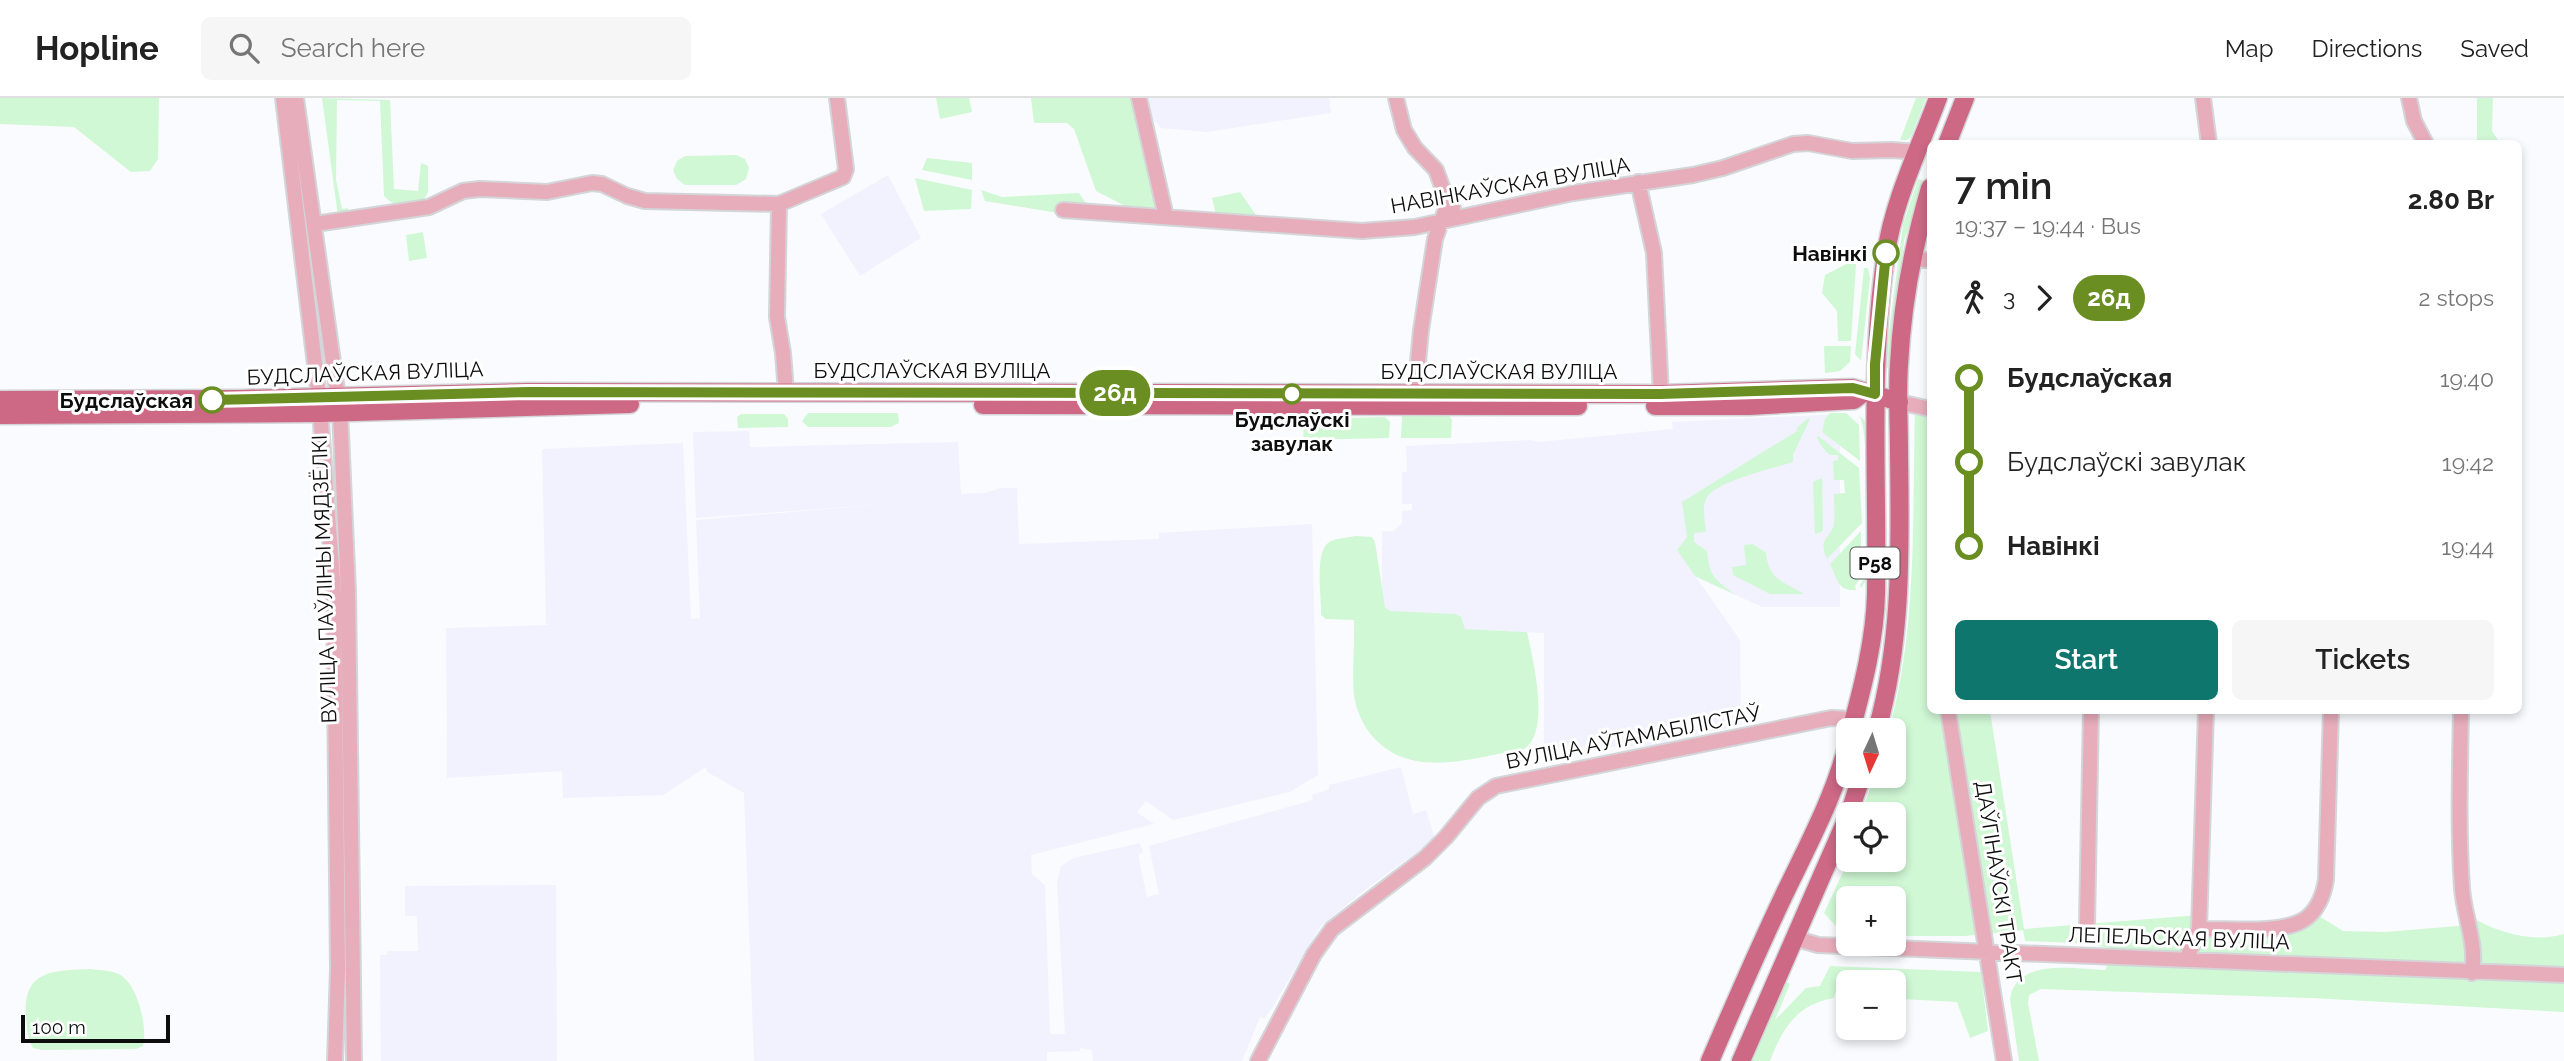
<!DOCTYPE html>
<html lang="en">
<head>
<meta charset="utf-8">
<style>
	:root { --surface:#fff; --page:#f6f6f6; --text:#222; --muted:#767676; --line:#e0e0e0; --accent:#0f766e }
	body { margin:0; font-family:Raleway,sans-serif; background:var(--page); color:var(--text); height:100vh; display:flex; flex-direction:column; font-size:26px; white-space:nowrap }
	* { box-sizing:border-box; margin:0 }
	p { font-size:23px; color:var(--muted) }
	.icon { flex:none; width:38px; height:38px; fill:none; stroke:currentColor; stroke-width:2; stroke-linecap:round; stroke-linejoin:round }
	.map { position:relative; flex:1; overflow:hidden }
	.sheet { position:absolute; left:1927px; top:42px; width:595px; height:574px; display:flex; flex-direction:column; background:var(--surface); border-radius:10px; box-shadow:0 4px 10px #0003 }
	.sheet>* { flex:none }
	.badge { padding:0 14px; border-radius:23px; font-size:24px; line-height:46px }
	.needle { width:46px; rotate:184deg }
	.tools { position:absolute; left:1836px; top:620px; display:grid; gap:14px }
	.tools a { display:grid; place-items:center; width:70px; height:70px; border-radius:10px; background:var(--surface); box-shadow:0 4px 10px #0003; font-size:35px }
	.scale { position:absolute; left:21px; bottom:18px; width:149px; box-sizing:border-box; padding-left:7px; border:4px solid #0d0d0e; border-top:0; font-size:19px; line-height:24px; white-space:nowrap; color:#0d0d0e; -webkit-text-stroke:5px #fff; paint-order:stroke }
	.map>.badge { position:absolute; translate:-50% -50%; box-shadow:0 0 0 4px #fff }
	.legs { display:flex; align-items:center; gap:10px; height:77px; padding:0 28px; font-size:23px }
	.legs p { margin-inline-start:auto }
	.headline { display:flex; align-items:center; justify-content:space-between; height:119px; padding:0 28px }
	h1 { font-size:38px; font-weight:600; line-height:52px }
	.primary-button { display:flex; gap:14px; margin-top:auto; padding:14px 28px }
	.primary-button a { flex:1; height:80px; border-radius:10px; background:var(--accent); color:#fff; font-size:28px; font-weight:600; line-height:80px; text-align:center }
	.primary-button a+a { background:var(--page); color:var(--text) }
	ul { padding:0 28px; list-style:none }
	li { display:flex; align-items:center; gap:24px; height:84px; font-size:26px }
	li i { display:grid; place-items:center; width:10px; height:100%; margin:0 9px; background:currentColor }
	li i::after { content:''; width:18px; height:18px; margin:-9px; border:5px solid; border-radius:50%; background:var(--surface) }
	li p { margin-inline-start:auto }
	li:first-child i { background:linear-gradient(#0000 50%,currentColor 0) }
	li:last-child i { background:linear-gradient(currentColor 50%,#0000 0) }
	header { display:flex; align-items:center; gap:42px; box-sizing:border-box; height:98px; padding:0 35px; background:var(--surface); border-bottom:2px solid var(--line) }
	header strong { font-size:33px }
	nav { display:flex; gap:38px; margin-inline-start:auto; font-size:24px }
	.search { width:490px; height:63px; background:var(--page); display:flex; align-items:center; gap:18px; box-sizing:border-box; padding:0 24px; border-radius:10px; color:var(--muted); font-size:26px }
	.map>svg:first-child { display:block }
	.built { fill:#f1f2fe }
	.green { fill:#d0f8d5 }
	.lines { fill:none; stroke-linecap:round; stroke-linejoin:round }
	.minor-casing { stroke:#d4d5d8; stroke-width:18 }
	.major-casing { stroke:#d4d5d8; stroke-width:21 }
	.minor { stroke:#e7adbb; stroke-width:14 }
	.major { stroke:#cd6885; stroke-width:18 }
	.line-1-casing { stroke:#fff; stroke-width:16 }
	.line-1 { stroke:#6b8e23; stroke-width:10 }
	.stop-1-dot { fill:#fff; stroke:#6b8e23; stroke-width:3.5 }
	.labels { text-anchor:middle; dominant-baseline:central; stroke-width:6; stroke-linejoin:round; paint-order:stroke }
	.shield { fill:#fff; stroke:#565656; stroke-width:2 }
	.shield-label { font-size:19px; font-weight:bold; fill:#0d0d0e }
	.street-label { font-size:21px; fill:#0d0d0e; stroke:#fff }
	.stop-label { font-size:21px; font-weight:bold; fill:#0d0d0e; stroke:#fff; text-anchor:end }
</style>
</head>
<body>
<header>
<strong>Hopline</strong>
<div class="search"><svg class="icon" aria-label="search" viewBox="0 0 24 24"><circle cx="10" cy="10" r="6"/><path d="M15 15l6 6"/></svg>Search here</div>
<nav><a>Map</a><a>Directions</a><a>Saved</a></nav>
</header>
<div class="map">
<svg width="2564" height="963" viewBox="0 0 2564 963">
	<rect width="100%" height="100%" fill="#fafbff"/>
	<path class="built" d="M1146,0H1329L1331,15L1207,34L1161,30L1150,18Z
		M888,77L921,140L860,178L821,116Z
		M1840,316V509H1762L1696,479L1740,542L1741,627L1653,648L1544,650V535L1465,531L1390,514L1385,508L1382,493V433H1394L1402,425V413L1412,412V406H1402V374H1407L1406,348L1531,342L1539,344L1673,331L1672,324Z
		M749,333L750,349L958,344L961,396L985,395L1001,390H1017L1019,446L1157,441L1159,440V435L1312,426L1318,677L1290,694L1173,722L1146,703L1137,714L1154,726L1031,757L1032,776L1045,787L1050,936H1065L1057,785L1061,768L1074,760L1140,745L1143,755L1139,756V762L1147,799L1159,796L1149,748L1313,702L1312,697L1329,691V687L1401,669L1413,716L1426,712L1435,741L1362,794L1320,829L1272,910L1264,921L1260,919L1242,963H1093L1092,952L1080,950V953L1047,954V963H754L744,695L707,674L706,669L663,697L563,700L562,673L447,680L446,530L549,527L546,526L542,351L683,345L691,521L700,520L696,422L876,407L696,420L693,334Z
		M556,787L557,963H381L380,857H387V853H418L417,818H405V788Z"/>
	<path class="green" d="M0,0H159L158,61L150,73L131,74L74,29L0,26Z
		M322,0L390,2L394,91L418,93L421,65L428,68V94L424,102C405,108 399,113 384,98L380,3L337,2L336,82L342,111L348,110L347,116L338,118Z
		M936,0H969L972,14L940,21Z
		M1031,0H1134L1158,109L1129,110L1096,93L1074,31L1067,25H1034Z
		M1916,0H1926L1911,39L1907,42H1900Z
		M2477,0H2493L2492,33L2500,45H2477Z
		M736,57L745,61L749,70L746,81L736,87H685L677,81L673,72L677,63L685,58Z
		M927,60L972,65V82L922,72Z
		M915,80L972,92L971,111L924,113Z
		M1918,81L1924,83L1904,143L1889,270H1884L1903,127Z
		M981,92L1002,99L1079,95L1086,105H1059L1058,115L985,103Z
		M1240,94L1256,117L1216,118L1212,100Z
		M423,134L427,160L409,163L406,137Z
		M1848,165L1856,166L1851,243H1838L1837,213L1822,195L1825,177Z
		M1864,170H1868L1870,180L1861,263L1855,256Z
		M1824,248H1851L1850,264L1840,273L1825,275Z
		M1915,309L1930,311V612L1990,613L2024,831L2199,817V830L2279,829L2311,813L2343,833L2385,834L2470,827L2473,820C2499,835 2534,845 2564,836V914L2312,900L2041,891L2029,897L2028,905L2039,963H2019L2010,901C2016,859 2076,871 2106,872L2108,858L2177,859L2076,845L2025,843L2023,832L1965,838H1894V800H1848V838H1845L1824,815L1849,761H1894V716H1861L1875,677H1894V632H1889C1918,528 1912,416 1915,309Z
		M808,315H898L899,325L891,329H808L802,323Z
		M1830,315H1846L1859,327L1860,363L1822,334L1825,321Z
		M741,316H784L788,321V329L738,330L737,319Z
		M1448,316L1452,322L1451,340H1401L1402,318Z
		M1859,317L1866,324L1867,342L1868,479L1861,490L1860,487L1866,478C1865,447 1871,338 1859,317Z
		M1385,319L1390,324L1389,340L1303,342L1304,326L1310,321Z
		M1807,321H1810L1793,357V364C1775,370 1713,384 1706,401C1702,410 1705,424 1706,434L1694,435V444L1707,453C1710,481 1715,481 1736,497L1695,478L1677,452L1687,439L1682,404L1797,333V330Z
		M1817,337L1859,370L1862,425L1827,461C1817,439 1831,442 1834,425C1835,416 1834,405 1834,396L1845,395L1844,382H1834L1833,363L1838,362V357H1830C1824,351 1818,346 1817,337Z
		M1822,380L1823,433L1815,436L1813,384Z
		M1861,433V479L1855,488L1856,492C1837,494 1837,479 1830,466Z
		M1355,438L1372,439L1375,444L1385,509L1390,513L1455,516L1461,519L1465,531L1527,534C1533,562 1551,634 1524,651C1475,659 1414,682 1375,641C1366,632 1358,617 1355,603C1351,584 1355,544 1354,522L1326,521L1321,517V511C1321,496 1315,455 1328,445C1335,440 1347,440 1355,438Z
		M1753,446L1766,455C1769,482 1782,483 1804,496H1770L1733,477L1732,469L1746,467L1744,447Z
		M1830,868L1981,874L1988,933L1970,940L1957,904L1902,901L1901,889H1894V884H1848V887H1837L1834,900C1797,906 1782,931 1770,963H1748L1783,882L1790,886L1775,922L1806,890L1820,888Z
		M89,871C98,872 108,872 116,875C137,881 148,929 143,948L136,951L42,952L33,950C27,939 27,930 26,918C23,872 52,873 89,871Z"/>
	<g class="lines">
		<g class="minor-casing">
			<path id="minor" d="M283,0L319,300L334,495L338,871L335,963
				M296,0L340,314L348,493L354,963
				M1139,0L1166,119
				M1396,0L1404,32L1415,50L1436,72L1448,105L1453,110
				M2203,0L2209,46
				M2409,0L2414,23L2426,46
				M1638,84L1654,155L1661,296
				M779,106L777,219L783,255L786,294
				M1063,112L1362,133L1415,129L1573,95L1693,77L1723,70L1793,46L1808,45L1852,53L1892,52L1918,54
				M315,126L429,109L463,93L480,91L547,94L592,85L602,86L627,98L645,103L779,106L843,79L846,71L837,0
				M1912,157L1923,162H1930
				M1415,296L1421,232L1435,141L1448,105
				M1899,304L1930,311
				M1948,612L2004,963
				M2461,612C2460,671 2458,731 2462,790C2464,819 2477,844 2472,875
				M2087,825L2091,612
				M2199,831C2227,830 2278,836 2302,823C2317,815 2324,796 2326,781L2331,612
				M1794,840L1818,847L2564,877
				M2187,860L2199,831L2206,612
				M1258,963L1314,856L1332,831L1425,760L1446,739L1478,700L1496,688L1831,620L1854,621"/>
		</g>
		<g class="major-casing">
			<path id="major" d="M1947,46L1965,0
				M0,302L240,301L528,294L1661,296L1853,290L1899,304
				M983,307L1578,308
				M1655,308H1749L1854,302L1863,295
				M0,317L320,315L630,306
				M1851,632C1863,588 1875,541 1876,496C1878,382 1869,269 1886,156C1893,104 1920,49 1938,0
				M1877,632C1903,540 1900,447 1899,352C1899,324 1897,296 1899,267C1902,207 1913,148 1930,90
				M1849,716L1862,677
				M1710,963C1734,907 1758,852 1784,797C1808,747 1834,699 1848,645
				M1741,963L1848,718"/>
		</g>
		<use href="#minor" class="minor"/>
		<use href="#major" class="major"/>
	</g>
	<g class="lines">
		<g class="line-1-casing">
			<path id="line-1" d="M212,302L528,294L1661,296L1853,290L1875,296V266L1886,155"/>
		</g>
		<use href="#line-1" class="line-1"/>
	</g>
	<g class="stop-1-dot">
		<circle cx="1886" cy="155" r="12"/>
		<circle cx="1292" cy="296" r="9"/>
		<circle cx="212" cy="302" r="12"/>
	</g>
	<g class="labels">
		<rect class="shield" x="1850.5" y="449.5" width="49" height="31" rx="5"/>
		<g class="shield-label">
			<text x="1875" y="465">Р58</text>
		</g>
		<g class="street-label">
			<text transform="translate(1510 87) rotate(-10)">НАВІНКАЎСКАЯ ВУЛІЦА</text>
			<text x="932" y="272">БУДСЛАЎСКАЯ ВУЛІЦА</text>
			<text x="1499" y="273">БУДСЛАЎСКАЯ ВУЛІЦА</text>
			<text transform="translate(365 275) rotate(-2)">БУДСЛАЎСКАЯ ВУЛІЦА</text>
			<text transform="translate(324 481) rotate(-92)">ВУЛІЦА ПАЎЛІНЫ МЯДЗЁЛКІ</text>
			<text transform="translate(1633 639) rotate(-11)">ВУЛІЦА АЎТАМАБІЛІСТАЎ</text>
			<text transform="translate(1999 784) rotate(81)">ДАЎГІНАЎСКІ ТРАКТ</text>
			<text transform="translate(2179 840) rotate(2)">ЛЕПЕЛЬСКАЯ ВУЛІЦА</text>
		</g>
		<g class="stop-label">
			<text x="1867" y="155">Навінкі</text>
			<text x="193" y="302">Будслаўская</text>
			<text x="1292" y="321" text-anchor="middle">Будслаўскі<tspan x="1292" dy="24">завулак</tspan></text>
		</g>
	</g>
</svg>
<div class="tools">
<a><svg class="needle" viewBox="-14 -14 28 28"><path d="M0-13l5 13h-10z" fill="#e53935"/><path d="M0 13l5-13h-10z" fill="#767676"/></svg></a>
<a><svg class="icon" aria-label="locate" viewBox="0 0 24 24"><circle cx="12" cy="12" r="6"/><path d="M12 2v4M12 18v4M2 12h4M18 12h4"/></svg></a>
<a>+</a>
<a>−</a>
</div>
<div class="scale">100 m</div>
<b class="badge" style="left:1115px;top:295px;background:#6b8e23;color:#fff">26д</b>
<section class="sheet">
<div class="headline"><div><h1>7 min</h1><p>19:37 – 19:44 · Bus</p></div><b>2.80 Br</b></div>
<div class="legs"><svg class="icon" aria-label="walk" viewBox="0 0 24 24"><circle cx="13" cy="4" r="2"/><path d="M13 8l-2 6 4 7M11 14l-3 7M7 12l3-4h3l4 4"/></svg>3<svg class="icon" aria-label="forward" viewBox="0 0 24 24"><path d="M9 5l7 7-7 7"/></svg><b class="badge" style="background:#6b8e23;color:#fff">26д</b><p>2 stops</p></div>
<ul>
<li><i style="color:#6b8e23"></i><b>Будслаўская</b><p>19:40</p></li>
<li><i style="color:#6b8e23"></i><span>Будслаўскі завулак</span><p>19:42</p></li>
<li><i style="color:#6b8e23"></i><b>Навінкі</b><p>19:44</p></li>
</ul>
<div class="primary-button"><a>Start</a><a>Tickets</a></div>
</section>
</div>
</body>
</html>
